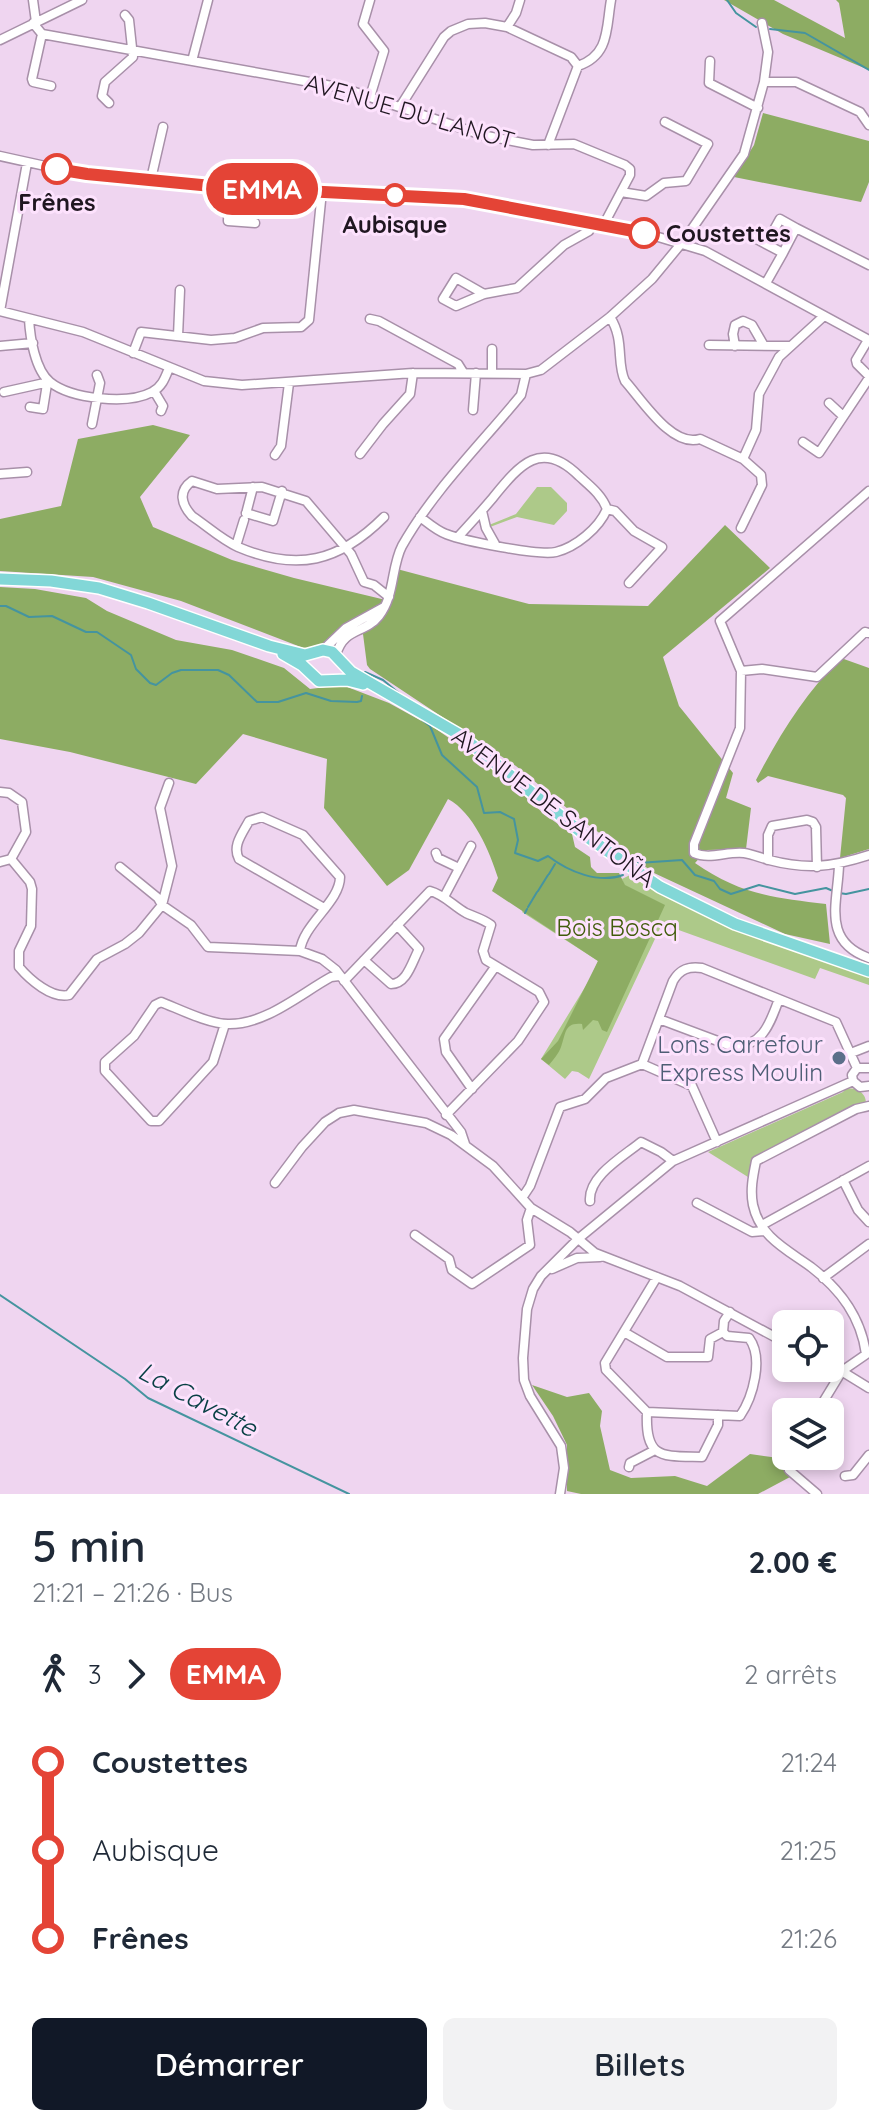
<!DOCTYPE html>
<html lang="fr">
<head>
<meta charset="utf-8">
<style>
	:root { --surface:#fff; --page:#f2f2f3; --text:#1f2937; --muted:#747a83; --accent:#111827 }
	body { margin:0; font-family:Quicksand,sans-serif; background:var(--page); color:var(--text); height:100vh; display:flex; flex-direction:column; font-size:30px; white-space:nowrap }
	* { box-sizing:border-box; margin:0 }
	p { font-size:26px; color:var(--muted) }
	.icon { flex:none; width:44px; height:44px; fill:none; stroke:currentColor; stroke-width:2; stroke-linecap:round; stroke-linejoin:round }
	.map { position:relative; height:1494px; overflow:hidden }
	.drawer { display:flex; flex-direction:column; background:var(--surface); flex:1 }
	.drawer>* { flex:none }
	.badge { padding:0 16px; border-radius:26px; font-size:28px; line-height:52px }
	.fabs { position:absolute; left:772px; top:1310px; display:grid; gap:16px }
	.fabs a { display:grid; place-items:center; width:72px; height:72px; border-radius:12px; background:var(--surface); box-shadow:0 4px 12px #0003; font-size:40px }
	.map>.badge { position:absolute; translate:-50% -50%; box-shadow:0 0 0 4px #fff }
	.legs { display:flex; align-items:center; gap:12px; height:88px; padding:0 32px; font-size:26px }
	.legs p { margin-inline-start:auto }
	.headline { display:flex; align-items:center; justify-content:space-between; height:136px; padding:0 32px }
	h1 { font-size:44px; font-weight:600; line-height:60px }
	.button { display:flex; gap:16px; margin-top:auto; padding:16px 32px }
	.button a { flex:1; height:92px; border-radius:12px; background:var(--accent); color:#fff; font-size:32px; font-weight:600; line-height:92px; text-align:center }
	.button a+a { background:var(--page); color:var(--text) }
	ul { padding:0 32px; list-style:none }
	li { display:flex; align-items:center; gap:28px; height:88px; font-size:30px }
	li i { display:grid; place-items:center; width:12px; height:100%; margin:0 10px; background:currentColor }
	li i::after { content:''; width:20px; height:20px; margin:-10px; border:6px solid; border-radius:50%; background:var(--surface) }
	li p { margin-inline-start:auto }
	li:first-child i { background:linear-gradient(#0000 50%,currentColor 0) }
	li:last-child i { background:linear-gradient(currentColor 50%,#0000 0) }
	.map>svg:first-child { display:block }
	.green { fill:#adc989 }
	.forest { fill:#8dac63 }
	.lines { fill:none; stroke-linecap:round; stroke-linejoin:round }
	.stream { stroke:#45949f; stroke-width:2 }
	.minor-casing { stroke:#a890a9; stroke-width:11 }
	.major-casing { stroke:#fff; stroke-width:14 }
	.minor { stroke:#fff; stroke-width:8 }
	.major { stroke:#82d7d7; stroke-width:11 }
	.line-1-casing { stroke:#fff; stroke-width:18 }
	.line-1 { stroke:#e44436; stroke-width:12 }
	.stop-1-dot { fill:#fff; stroke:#e44436; stroke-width:4 }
	.service-dot { fill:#5c6f8a; stroke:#fde2fd; stroke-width:3 }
	.labels { text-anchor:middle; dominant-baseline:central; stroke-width:6; stroke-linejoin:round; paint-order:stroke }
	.street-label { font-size:24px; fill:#201721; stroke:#fde2fd }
	.stop-label { font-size:24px; font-weight:bold; fill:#201721; stroke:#fde2fd }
	.park-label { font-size:24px; fill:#415c0c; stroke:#fde2fd }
	.service-label { font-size:24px; fill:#4e5e75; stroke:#fde2fd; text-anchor:end }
	.water-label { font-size:26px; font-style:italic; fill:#094045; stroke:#fde2fd }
</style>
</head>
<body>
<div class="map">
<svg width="869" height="1494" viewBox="0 0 869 1494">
	<rect width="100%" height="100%" fill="#efd5f0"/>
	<path class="green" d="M537,487H551L567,503V511L554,525L517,517L490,527L489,525L516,514Z
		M554,867L624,885L622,879L630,875C707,922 784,948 869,976V985L820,968L815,979L662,924L589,1079L578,1072L572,1071L565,1079L541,1059L590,979L598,961L522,912Z
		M846,1088C856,1088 866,1092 866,1103L755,1159L748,1177L708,1152L843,1092Z"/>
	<path class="forest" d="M724,0H774L845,38L839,3L836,0H869V70L783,34Z
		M763,113L869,141V182L861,202L734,177L754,145Z
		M153,425L190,435L140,497L153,527L232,560L294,578L390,601L397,569L529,604L648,606L725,525L770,568L663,657L679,706L733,773L726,798L751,808L746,849L707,850L695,863C739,894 774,898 826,904L830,944L785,934L654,873L579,818L516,766L370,669L367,665L363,634L306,649L181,601L93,577L0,571V519L61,506L78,439Z
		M0,587L35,589L86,598L107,611L176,640L232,650L284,668L310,689L342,685L389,703L436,729L497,771L544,814L572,834L575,847L590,857L591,867L597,873H619L625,885L665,905L607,1032L602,1030L598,1021L593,1020L583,1030L582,1024C564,1022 566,1034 561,1047C559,1053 553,1060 549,1065L541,1059L558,1041L598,961L492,891L498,878C490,852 473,812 448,799L409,870L387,886L324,808L327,759L243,734L196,784L70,752L0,739Z
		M841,658L869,668V849L840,858L846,798L843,795L768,776L758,783L756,780C779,736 805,693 841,658Z
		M532,1385L567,1397L589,1393L602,1411L600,1426L610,1470L631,1478L675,1476L707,1486L750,1454L786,1459L790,1477L758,1494H581L567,1491V1445L553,1416Z"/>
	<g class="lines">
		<path class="stream" d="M727,0L736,13L756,27
			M770,29L805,33L869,70
			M0,606H6L29,617L52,616L86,632H97L131,655L136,669L150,683L156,685L172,673L181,670H218L229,675L257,702H278L306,693L331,701L357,702L361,701L362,696
			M365,672L383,680L400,694
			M422,720L430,726L442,755L477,787L484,813L500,812L514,819L518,840L515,853L538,861L548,856C569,872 599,884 623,875
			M638,863L682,860L695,875L714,881L720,889L731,894L759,885L795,894L826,888L833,891
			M549,874L555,864
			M538,891L548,875
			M839,893L846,894L869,889
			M528,907L537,892
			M525,913L527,909
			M0,1295L125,1379L148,1398L349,1494"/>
		<g class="minor-casing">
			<path id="minor" d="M33,0L36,22
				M33,23L42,34L343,88L482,135L533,145L574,144L625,165L630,169V175L603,226
				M507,27L571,57L578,66L548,145
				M42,34L32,79L33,82L51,86
				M0,40L82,0
				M192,61L208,0
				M710,61L709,83L758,108
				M578,66C610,55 606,28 611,0
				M764,82H796L860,112L869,125
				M370,97L384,51L363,24L370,0
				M109,103L102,96L105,82L133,57L129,20L125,15
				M400,107L444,37L451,31L468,24L485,23L507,27L516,13L520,0
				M0,156L77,173L201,185L464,199L655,236L705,251L869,340
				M27,163L0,311L83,332L204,381L242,385L413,373L526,374L541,370L610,317L652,279L685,239L744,154L764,82L768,52L762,23
				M151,179L163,127
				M229,187L228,221L255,223
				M621,192L646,196L664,183L686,181L708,144L665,122
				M796,228L869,265
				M747,234L783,253L796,228L780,219L766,244
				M766,283L783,253
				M484,294L456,278L443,299L456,306L484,294L517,288L564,245L589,231L592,224
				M610,317C625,340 616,363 625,381C642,400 672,448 700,439L743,459L761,475L762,485L741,528
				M29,319C30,337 35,370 50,382C71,399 128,405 152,392C162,387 165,378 169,368
				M370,319L379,321L458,364L463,372
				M178,336L180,290
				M868,340L856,360L857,364L869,376
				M709,345L789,346
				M0,346L33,343
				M735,346L733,334L735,325L743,321L752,325L763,344
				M492,349V373
				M133,353L141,332L211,340L235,338L263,328L301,327L309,320L322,191
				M154,391L163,406L161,411
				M4,392L49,382
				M829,403L843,416
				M30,407L43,409L47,384
				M473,410L476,373
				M92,424L100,383L97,375
				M803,442L819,453L869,378
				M360,454L383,424L410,394L413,373
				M275,455L281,446L289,383
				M743,459L756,430L759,394L779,357L824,316
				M0,474L27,472
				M869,491L720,621L741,671L740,728L694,844V853C710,860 727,851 744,853C752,854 761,858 769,860C807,870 832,867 869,855
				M607,509L615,511L634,531L662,547L629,583
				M247,510L253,487
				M482,511L486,528L495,544
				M246,513L273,521L282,491
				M384,517C339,562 297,572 238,547C222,540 207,526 192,516C181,504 178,491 192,481L217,489L262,487L306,501L351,554L364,582L374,585L389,597
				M420,517C428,523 437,531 446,534C464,541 539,556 556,552C576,547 599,528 607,509C602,495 590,486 579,476C540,437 518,467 491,500C480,513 469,525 458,537
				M236,546L244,520
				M323,650L346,628L384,607
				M336,655C344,627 365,634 379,616C395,596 391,567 402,546C433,491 481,444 521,395L526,374
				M741,671L762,669L817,677L865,632L869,633
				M0,792L9,793L22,802L26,832L11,859L0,862
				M436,853L438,858L459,868
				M11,859L30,882L32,889L31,926L19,951V967C30,980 52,999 69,995L97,959L125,944L139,933L162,905L172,866L160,808L169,783
				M768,860V835L772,826L807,820L813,822L816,827L817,867
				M839,865C838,902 821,941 869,958
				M120,867L158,898L162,905L191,925L208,947L300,951L322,959L336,970L461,1132L465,1144
				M444,897L471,846
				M300,951C303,924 340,902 340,877L303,835L262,817L249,821C242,834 232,846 239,859L324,908
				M364,960L391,984C407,984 412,962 419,949L397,925
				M344,981L430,891C445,895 453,906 466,913C475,917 483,919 491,925L483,951L486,960L539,992L544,1002L518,1041L446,1115
				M659,1019L731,1046C762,1048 770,1024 779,999
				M225,1024L213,1062L159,1121H151L105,1071V1062L134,1036L155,1005L161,1002C179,1009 209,1024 228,1024C265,1025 300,994 331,977L339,976
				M851,1053L869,1046
				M642,1064L692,1086L717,1142
				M853,1081L852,1075L857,1068H869
				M853,1081L860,1087L869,1086
				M472,1089L446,1052L444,1039L495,967
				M843,1180L858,1210L869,1222
				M275,1183L302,1147L325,1122L339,1113L354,1110L426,1123L451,1135L493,1166L531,1208L570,1232L595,1253L680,1286L786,1343
				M522,1198L530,1186L560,1107L585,1099L606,1078L642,1064L673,981C680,969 689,966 702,968L836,1022L857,1068
				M590,1201C588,1176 624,1156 641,1142L661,1152L673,1161
				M697,1203L752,1232L765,1231
				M762,1225L869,1166
				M415,1235L449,1259L452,1270L472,1284L530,1245L527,1220L531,1208
				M552,1269L577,1258L600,1257
				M657,1277L605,1363L606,1370L647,1412L740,1416C753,1397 764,1358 749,1338L727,1336L723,1332
				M823,1278L869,1244
				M624,1332L667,1357H708L710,1339L723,1332L724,1321L730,1312
				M866,1354C861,1317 841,1290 811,1267C786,1249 760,1237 753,1205C750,1190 753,1176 756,1161L856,1109L869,1106
				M830,1364L869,1388
				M647,1412C645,1460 662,1456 702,1457L718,1425V1415
				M817,1412L842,1371L868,1353
				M795,1456L789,1470L817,1494
				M629,1467L630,1463L655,1450
				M845,1476L853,1475L869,1455
				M560,1494L564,1468L561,1446L530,1396L524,1380L523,1358L527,1309L533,1289L541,1276L578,1239L673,1161L853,1081"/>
		</g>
		<g class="major-casing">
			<path id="major" d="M0,579L51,581L99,588L148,603L269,646L305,655L323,650L332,652L351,672L460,735L587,837L660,887L735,924L869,971
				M283,654L302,665L319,681L347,680L363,684"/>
		</g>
		<use href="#minor" class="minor"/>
		<use href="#major" class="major"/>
	</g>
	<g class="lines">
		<g class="line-1-casing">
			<path id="line-1" d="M57,169L87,174L222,187L464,199L644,233"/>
		</g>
		<use href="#line-1" class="line-1"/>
	</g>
	<g class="stop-1-dot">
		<circle cx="57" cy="169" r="14"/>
		<circle cx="395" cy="195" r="10"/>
		<circle cx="644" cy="233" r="14"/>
	</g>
	<circle class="service-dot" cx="839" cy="1058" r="8"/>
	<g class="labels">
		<g class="street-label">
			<text transform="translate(410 111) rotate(16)">AVENUE DU LANOT</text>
			<text transform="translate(554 807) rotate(37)">AVENUE DE SANTOÑA</text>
		</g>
		<g class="stop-label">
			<text x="57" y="202">Frênes</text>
			<text x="395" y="224">Aubisque</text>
			<text x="666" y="233" text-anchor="start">Coustettes</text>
		</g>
		<g class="park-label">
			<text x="617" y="927">Bois Boscq</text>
		</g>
		<g class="service-label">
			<text x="823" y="1044">Lons Carrefour<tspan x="823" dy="28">Express Moulin</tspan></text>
		</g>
		<g class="water-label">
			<text transform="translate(198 1399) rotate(28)">La Cavette</text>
		</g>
	</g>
</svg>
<div class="fabs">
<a><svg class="icon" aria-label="locate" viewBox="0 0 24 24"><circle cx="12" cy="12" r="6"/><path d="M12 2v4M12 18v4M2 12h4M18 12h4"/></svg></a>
<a><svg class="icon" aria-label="layers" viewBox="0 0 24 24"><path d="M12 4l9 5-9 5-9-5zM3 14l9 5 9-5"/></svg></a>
</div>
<b class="badge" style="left:262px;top:189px;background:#e44436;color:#fff">EMMA</b>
</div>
<section class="drawer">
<div class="headline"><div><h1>5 min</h1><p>21:21 – 21:26 · Bus</p></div><b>2.00 €</b></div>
<div class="legs"><svg class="icon" aria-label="walk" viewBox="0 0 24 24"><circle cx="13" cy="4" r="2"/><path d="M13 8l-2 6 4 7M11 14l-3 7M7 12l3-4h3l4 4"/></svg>3<svg class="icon" aria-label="forward" viewBox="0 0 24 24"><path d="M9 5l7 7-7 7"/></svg><b class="badge" style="background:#e44436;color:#fff">EMMA</b><p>2 arrêts</p></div>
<ul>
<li><i style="color:#e44436"></i><b>Coustettes</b><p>21:24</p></li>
<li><i style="color:#e44436"></i><span>Aubisque</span><p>21:25</p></li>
<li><i style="color:#e44436"></i><b>Frênes</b><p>21:26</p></li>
</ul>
<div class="button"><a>Démarrer</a><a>Billets</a></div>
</section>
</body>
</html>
